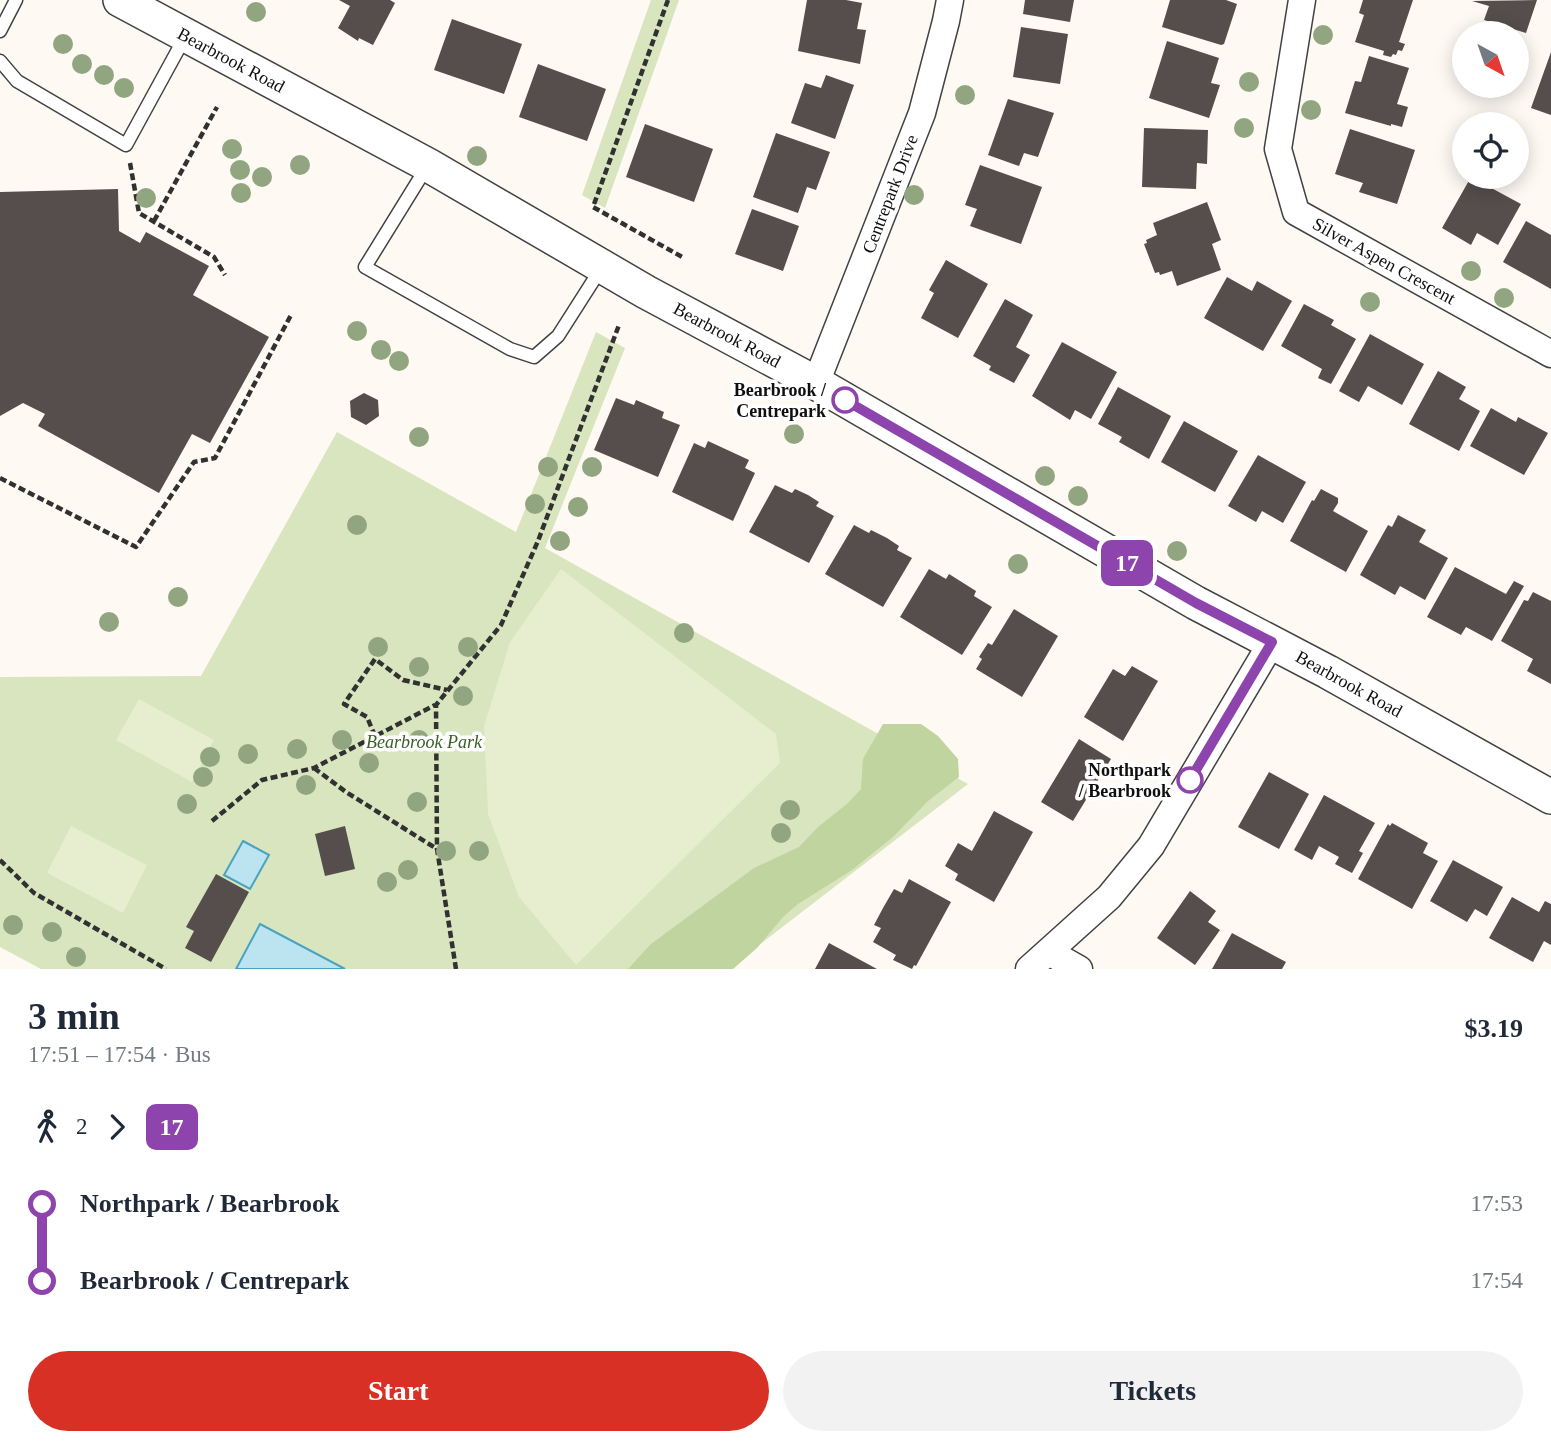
<!DOCTYPE html>
<html lang="en">
<head>
<meta charset="utf-8">
<style>
	:root { --surface:#fff; --page:#f2f2f3; --text:#1f2937; --muted:#747a83; --accent:#d93025 }
	body { margin:0; font-family:"Times New Roman",serif; background:var(--page); color:var(--text); height:100vh; display:flex; flex-direction:column; font-size:26px; white-space:nowrap }
	* { box-sizing:border-box; margin:0 }
	p { font-size:23px; color:var(--muted) }
	.icon { flex:none; width:38px; height:38px; fill:none; stroke:currentColor; stroke-width:2; stroke-linecap:round; stroke-linejoin:round }
	.map { position:relative; height:969px; overflow:hidden }
	.side { display:flex; flex-direction:column; background:var(--surface); flex:1 }
	.side>* { flex:none }
	.badge { padding:0 14px; border-radius:10px; font-size:24px; line-height:46px }
	.needle { width:46px; rotate:140deg }
	.buttons { position:absolute; left:1452px; top:21px; display:grid; gap:14px }
	.buttons a { display:grid; place-items:center; width:77px; height:77px; border-radius:50%; background:var(--surface); box-shadow:0 4px 18px #0003; font-size:35px }
	.map>.badge { position:absolute; translate:-50% -50%; box-shadow:0 0 0 4px #fff }
	.legs { display:flex; align-items:center; gap:10px; height:77px; padding:0 28px; font-size:23px }
	.legs p { margin-inline-start:auto }
	.headline { display:flex; align-items:center; justify-content:space-between; height:119px; padding:0 28px }
	h1 { font-size:38px; font-weight:800; line-height:52px }
	.primary-button { display:flex; gap:14px; margin-top:auto; padding:14px 28px }
	.primary-button a { flex:1; height:80px; border-radius:42px; background:var(--accent); color:#fff; font-size:28px; font-weight:800; line-height:80px; text-align:center }
	.primary-button a+a { background:var(--page); color:var(--text) }
	ul { padding:0 28px; list-style:none }
	li { display:flex; align-items:center; gap:24px; height:77px; font-size:26px }
	li i { display:grid; place-items:center; width:10px; height:100%; margin:0 9px; background:currentColor }
	li i::after { content:''; width:18px; height:18px; margin:-9px; border:5px solid; border-radius:50%; background:var(--surface) }
	li p { margin-inline-start:auto }
	li:first-child i { background:linear-gradient(#0000 50%,currentColor 0) }
	li:last-child i { background:linear-gradient(currentColor 50%,#0000 0) }
	.map>svg:first-child { display:block }
	.green { fill:#d8e5be }
	.forest { fill:#bfd49f }
	.pitch { fill:#e7edcf }
	.water { fill:#bbe4f0; stroke:#49a3c0; stroke-width:2 }
	.building { fill:#564e4c }
	.lines { fill:none; stroke-linecap:round; stroke-linejoin:round }
	.service-casing { stroke:#424242; stroke-width:15 }
	.minor-casing { stroke:#424242; stroke-width:29 }
	.tertiary-casing { stroke:#424242; stroke-width:36 }
	.path { stroke:#313131; stroke-width:4.5; stroke-dasharray:7 3.5; stroke-linecap:butt }
	.service { stroke:#fff; stroke-width:12 }
	.minor { stroke:#fff; stroke-width:26 }
	.tertiary { stroke:#fff; stroke-width:33 }
	.tree { fill:#92a581 }
	.line-1-casing { stroke:#fff; stroke-width:16 }
	.line-1 { stroke:#8e44ad; stroke-width:10 }
	.stop-1-dot { fill:#fff; stroke:#8e44ad; stroke-width:3.5 }
	.labels { text-anchor:middle; dominant-baseline:central; stroke-width:7; stroke-linejoin:round; paint-order:stroke }
	.street-label { font-size:18px; fill:#0f0f0f; stroke:#fff }
	.stop-label { font-size:18px; font-weight:bold; fill:#0f0f0f; stroke:#fff; text-anchor:end }
	.park-label { font-size:18px; font-style:italic; fill:#3a6025; stroke:#fff }
</style>
</head>
<body>
<div class="map">
<svg width="1551" height="969" viewBox="0 0 1551 969">
	<rect width="100%" height="100%" fill="#fef9f2"/>
	<path class="green" d="M651,0H679L605,208L582,195Z
		M596,332L625,348L545,548L968,784L728,969H41L0,947V677L201,676L337,432L516,532Z"/>
	<path class="forest" d="M883,724H921L938,736L958,759L959,777L928,801L893,837L852,870L798,904L783,917L757,948L733,969H628L651,944L754,868L799,847L818,827L847,804L861,789L863,759Z"/>
	<path class="pitch" d="M561,569L776,734L780,763L576,965L519,897L488,814L484,726L510,642Z
		M139,699L214,740L192,782L116,740Z
		M71,826L147,865L123,913L47,873Z"/>
	<path class="water" d="M243,841L269,855L250,889L224,875Z
		M260,924L345,969H236Z"/>
	<path class="building" d="M339,0H390L395,3L373,45L359,38L358,41L338,28L350,6Z
		M807,0H846L862,3L857,29L866,30L860,64L798,51Z
		M1025,0H1074L1070,22L1023,14Z
		M1170,0H1226L1237,4L1224,44L1221,45L1162,27Z
		M1363,0H1413L1399,42L1405,44L1402,51L1398,50L1396,55L1393,54L1391,57L1383,55L1384,51L1355,42L1364,15L1359,13Z
		M1537,0L1526,33L1484,20L1489,6L1472,1Z
		M452,19L522,44L504,94L434,70Z
		M1021,27L1068,34L1060,84L1013,77Z
		M1167,41L1219,58L1211,83L1220,85L1209,118L1149,98Z
		M1551,52V115L1531,108Z
		M1369,56L1409,68L1397,104L1408,107L1402,127L1391,124V126L1345,113L1355,81L1361,82Z
		M538,64L606,89L587,141L519,117Z
		M826,75L854,85L835,139L791,123L805,83L821,88Z
		M1008,99L1054,113L1038,157L1024,153L1019,166L988,155Z
		M645,124L713,149L694,202L626,177Z
		M1144,128L1208,130L1207,164L1197,163L1196,189L1142,187Z
		M1350,129L1415,150L1397,204L1359,192L1363,183L1335,174Z
		M776,133L830,152L816,190L807,187L798,213L753,197Z
		M980,165L1042,187L1021,244L970,226L977,209L965,205Z
		M1471,177L1521,204L1498,245L1477,233L1471,245L1442,228Z
		M118,189L119,231L140,243L146,232L209,266L193,295L269,337L210,443L192,434L159,493L38,426L45,414L23,403L0,416V192Z
		M1207,202L1221,240L1212,244L1221,270L1177,286L1172,271L1160,275L1159,272L1155,273L1144,244L1147,243L1146,240L1157,235L1153,223Z
		M752,209L799,226L783,271L735,254Z
		M1526,221L1551,235V289L1503,262Z
		M946,260L988,284L958,338L921,318L934,293L929,290Z
		M1227,277L1252,291L1257,281L1292,301L1263,351L1204,318Z
		M1005,299L1033,315L1016,347L1030,355L1014,383L989,370L991,366L973,356Z
		M1304,304L1334,320L1331,325L1356,339L1331,384L1318,378L1322,369L1281,346Z
		M1370,334L1424,364L1402,405L1368,386L1359,402L1339,391Z
		M1062,342L1117,372L1091,419L1075,410L1070,420L1032,396Z
		M1438,371L1466,387L1459,399L1480,411L1459,451L1409,424Z
		M1118,387L1171,416L1149,459L1119,442L1122,437L1098,424Z
		M364,393L378,400L379,416L366,425L351,417L350,401Z
		M616,398L634,405L636,400L664,412L662,418L680,425L658,477L594,450Z
		M1491,408L1516,422L1518,417L1548,433L1524,475L1470,446Z
		M1184,421L1238,451L1215,492L1161,462Z
		M708,441L749,460L745,468L755,473L733,521L672,492L694,443L705,448Z
		M1258,455L1306,482L1283,523L1262,511L1256,522L1228,506Z
		M775,485L792,493L795,489L808,495L819,502L816,506L834,516L809,563L749,532Z
		M1321,489L1338,498V503L1333,511L1368,531L1346,572L1290,541L1312,500L1314,501Z
		M1398,515L1426,530L1419,542L1448,558L1425,600L1400,586L1395,595L1360,575L1388,525L1392,527Z
		M854,525L869,533L871,530L887,538L899,546L897,550L912,558L883,607L825,574Z
		M1455,567L1506,594L1514,581L1524,586L1492,641L1466,627L1461,635L1427,617Z
		M929,569L946,579L949,574L976,591L974,596L992,607L962,655L900,617Z
		M1533,592L1551,601V684L1527,671L1533,659L1501,641L1524,600L1528,601Z
		M1014,609L1058,636L1022,697L976,669L982,659L979,657L988,643L992,645Z
		M1132,666L1158,681L1123,741L1084,717L1113,669L1125,676Z
		M1079,739L1111,759L1073,821L1041,802Z
		M1269,772L1309,794L1279,849L1238,827Z
		M1324,795L1375,823L1359,851L1363,853L1352,873L1335,864L1339,857L1319,846L1312,860L1294,850Z
		M994,811L1033,832L994,902L955,880L958,874L945,866L958,843L972,851Z
		M1392,823L1428,843L1423,853L1438,861L1412,909L1358,879L1388,824L1390,826Z
		M345,826L355,869L325,876L315,834Z
		M1453,860L1503,887L1487,916L1475,909L1467,922L1430,901Z
		M216,874L249,892L211,962L185,948L194,931L186,927Z
		M909,879L951,902L916,966L914,965L912,969L893,960L896,955L873,942L881,928L874,925L883,908L894,889L902,893Z
		M1190,891L1216,911L1208,922L1220,930L1195,965L1157,938Z
		M1512,897L1539,912L1545,901L1551,904V945L1544,941L1533,962L1489,938Z
		M1232,933L1286,962L1282,969H1212Z
		M829,943L877,969H815Z"/>
	<g class="lines">
		<g class="service-casing">
			<path id="service" d="M0,31L16,0
				M0,61L17,81L126,145L185,37
				M428,165L365,267L510,349L534,357L558,336L602,267"/>
		</g>
		<g class="minor-casing">
			<path id="minor" d="M1302,0L1278,149L1296,212L1551,354
				M816,383L922,113L946,21L950,0
				M1049,952L1079,969
				M1029,969L1109,897L1151,846L1272,642"/>
		</g>
		<g class="tertiary-casing">
			<path id="tertiary" d="M120,0L428,165L646,292L816,383L1196,603L1328,672L1551,797"/>
		</g>
		<path class="path" d="M668,0L593,207L684,258
			M130,163L139,213L214,257L225,275
			M154,221L217,107
			M0,478L136,547L194,462L215,458L291,315
			M375,736L367,717L344,704L375,659L403,680L447,690
			M314,768L346,792L437,849
			M212,821L262,780L314,768L435,705
			M0,860L34,893L166,969
			M456,969L437,849L436,705L501,625L538,541L619,325"/>
		<use href="#service" class="service"/>
		<use href="#minor" class="minor"/>
		<use href="#tertiary" class="tertiary"/>
	</g>
	<g class="tree">
		<circle cx="256" cy="12" r="10"/>
		<circle cx="1323" cy="35" r="10"/>
		<circle cx="63" cy="44" r="10"/>
		<circle cx="82" cy="64" r="10"/>
		<circle cx="104" cy="75" r="10"/>
		<circle cx="1249" cy="82" r="10"/>
		<circle cx="124" cy="88" r="10"/>
		<circle cx="965" cy="95" r="10"/>
		<circle cx="1311" cy="110" r="10"/>
		<circle cx="1244" cy="128" r="10"/>
		<circle cx="232" cy="149" r="10"/>
		<circle cx="477" cy="156" r="10"/>
		<circle cx="300" cy="165" r="10"/>
		<circle cx="240" cy="170" r="10"/>
		<circle cx="262" cy="177" r="10"/>
		<circle cx="241" cy="193" r="10"/>
		<circle cx="914" cy="195" r="10"/>
		<circle cx="146" cy="198" r="10"/>
		<circle cx="1471" cy="271" r="10"/>
		<circle cx="1504" cy="298" r="10"/>
		<circle cx="1370" cy="302" r="10"/>
		<circle cx="357" cy="331" r="10"/>
		<circle cx="381" cy="350" r="10"/>
		<circle cx="399" cy="361" r="10"/>
		<circle cx="794" cy="434" r="10"/>
		<circle cx="419" cy="437" r="10"/>
		<circle cx="548" cy="467" r="10"/>
		<circle cx="592" cy="467" r="10"/>
		<circle cx="1045" cy="476" r="10"/>
		<circle cx="1078" cy="496" r="10"/>
		<circle cx="535" cy="504" r="10"/>
		<circle cx="578" cy="507" r="10"/>
		<circle cx="357" cy="525" r="10"/>
		<circle cx="560" cy="541" r="10"/>
		<circle cx="1177" cy="551" r="10"/>
		<circle cx="1018" cy="564" r="10"/>
		<circle cx="178" cy="597" r="10"/>
		<circle cx="109" cy="622" r="10"/>
		<circle cx="684" cy="633" r="10"/>
		<circle cx="378" cy="647" r="10"/>
		<circle cx="468" cy="647" r="10"/>
		<circle cx="419" cy="667" r="10"/>
		<circle cx="463" cy="696" r="10"/>
		<circle cx="342" cy="740" r="10"/>
		<circle cx="419" cy="740" r="10"/>
		<circle cx="297" cy="749" r="10"/>
		<circle cx="248" cy="754" r="10"/>
		<circle cx="210" cy="757" r="10"/>
		<circle cx="369" cy="763" r="10"/>
		<circle cx="203" cy="777" r="10"/>
		<circle cx="306" cy="785" r="10"/>
		<circle cx="417" cy="802" r="10"/>
		<circle cx="187" cy="804" r="10"/>
		<circle cx="790" cy="810" r="10"/>
		<circle cx="781" cy="833" r="10"/>
		<circle cx="446" cy="851" r="10"/>
		<circle cx="479" cy="851" r="10"/>
		<circle cx="408" cy="870" r="10"/>
		<circle cx="387" cy="882" r="10"/>
		<circle cx="13" cy="925" r="10"/>
		<circle cx="52" cy="932" r="10"/>
		<circle cx="76" cy="957" r="10"/>
	</g>
	<g class="lines">
		<g class="line-1-casing">
			<path id="line-1" d="M845,400L1196,603L1272,642L1190,780"/>
		</g>
		<use href="#line-1" class="line-1"/>
	</g>
	<g class="stop-1-dot">
		<circle cx="845" cy="400" r="12"/>
		<circle cx="1190" cy="780" r="12"/>
	</g>
	<g class="labels">
		<g class="street-label">
			<text transform="translate(231 60) rotate(28)">Bearbrook Road</text>
			<text transform="translate(890 194) rotate(-69)">Centrepark Drive</text>
			<text transform="translate(1384 261) rotate(29)">Silver Aspen Crescent</text>
			<text transform="translate(727 335) rotate(28)">Bearbrook Road</text>
			<text transform="translate(1349 684) rotate(29)">Bearbrook Road</text>
		</g>
		<g class="stop-label">
			<text x="826" y="390">Bearbrook /<tspan x="826" dy="21">Centrepark</tspan></text>
			<text x="1171" y="770">Northpark<tspan x="1171" dy="21">/ Bearbrook</tspan></text>
		</g>
		<g class="park-label">
			<text x="424" y="742">Bearbrook Park</text>
		</g>
	</g>
</svg>
<div class="buttons">
<a><svg class="needle" viewBox="-14 -14 28 28"><path d="M0-13l5 13h-10z" fill="#e53935"/><path d="M0 13l5-13h-10z" fill="#747a83"/></svg></a>
<a><svg class="icon" aria-label="locate" viewBox="0 0 24 24"><circle cx="12" cy="12" r="6"/><path d="M12 2v4M12 18v4M2 12h4M18 12h4"/></svg></a>
</div>
<b class="badge" style="left:1127px;top:563px;background:#8e44ad;color:#fff">17</b>
</div>
<section class="side">
<div class="headline"><div><h1>3 min</h1><p>17:51 – 17:54 · Bus</p></div><b>$3.19</b></div>
<div class="legs"><svg class="icon" aria-label="walk" viewBox="0 0 24 24"><circle cx="13" cy="4" r="2"/><path d="M13 8l-2 6 4 7M11 14l-3 7M7 12l3-4h3l4 4"/></svg>2<svg class="icon" aria-label="forward" viewBox="0 0 24 24"><path d="M9 5l7 7-7 7"/></svg><b class="badge" style="background:#8e44ad;color:#fff">17</b></div>
<ul>
<li><i style="color:#8e44ad"></i><b>Northpark / Bearbrook</b><p>17:53</p></li>
<li><i style="color:#8e44ad"></i><b>Bearbrook / Centrepark</b><p>17:54</p></li>
</ul>
<div class="primary-button"><a>Start</a><a>Tickets</a></div>
</section>
</body>
</html>
